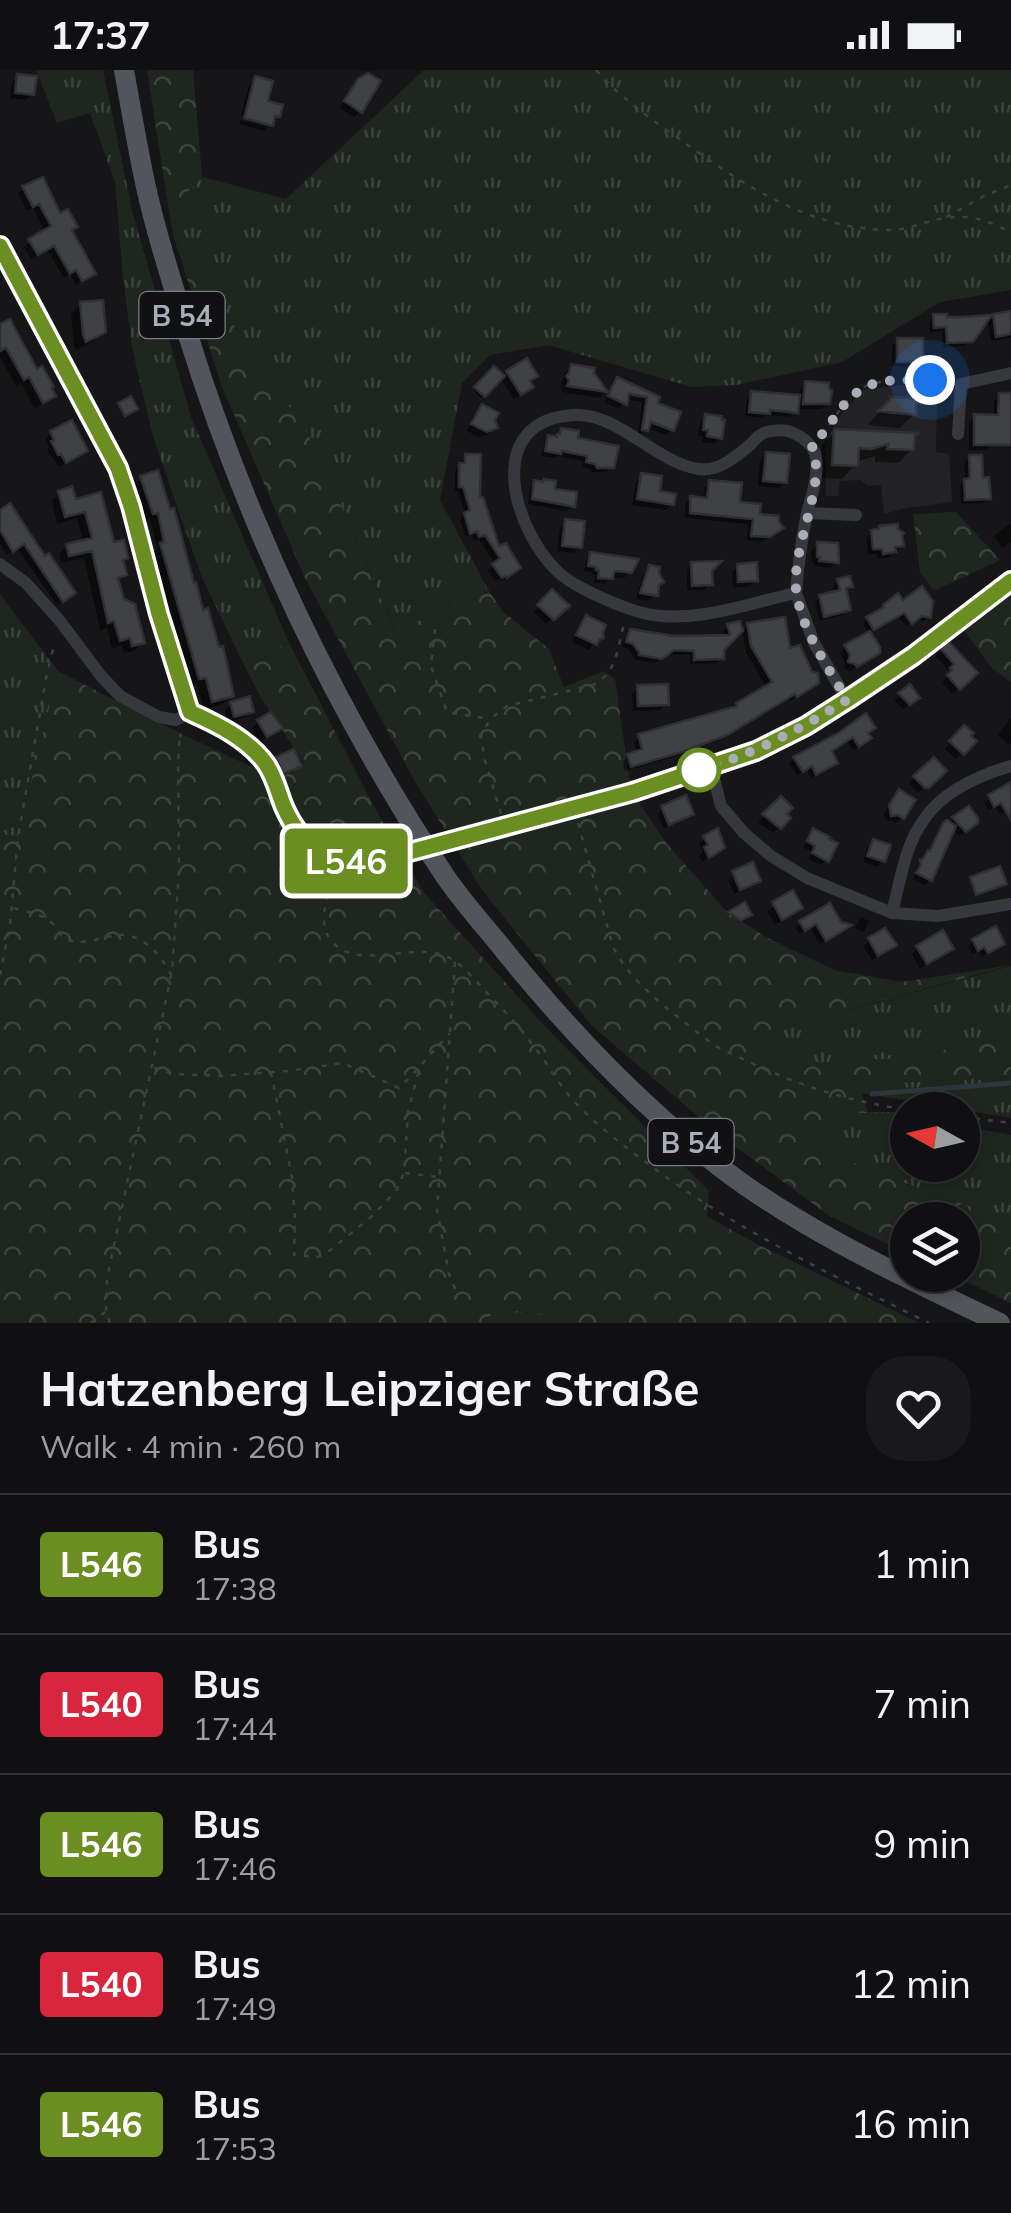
<!DOCTYPE html>
<html lang="en">
<head>
<meta charset="utf-8">
<style>
	:root { --surface:#101012; --page:#19191b; --text:#f1f3f6; --muted:#9c9d9f; --line:#303032 }
	body { margin:0; font-family:Mulish,sans-serif; background:var(--page); color:var(--text); height:100vh; display:flex; flex-direction:column; font-size:38px; white-space:nowrap }
	* { box-sizing:border-box; margin:0 }
	p { font-size:32px; color:var(--muted) }
	.icon { flex:none; width:55px; height:55px; fill:none; stroke:currentColor; stroke-width:2; stroke-linecap:round; stroke-linejoin:round }
	.map { position:relative; height:1253px; overflow:hidden }
	.sheet { display:flex; flex-direction:column; background:var(--surface); flex:1 }
	.sheet>* { flex:none }
	.badge { padding:0 20px; border-radius:8px; font-size:35px; line-height:65px }
	.needle { width:65px; rotate:278deg }
	.controls { position:absolute; left:890px; top:1022px; display:grid; gap:20px }
	.controls a { display:grid; place-items:center; width:90px; height:90px; border-radius:50%; background:var(--surface); box-shadow:0 5px 15px #0003,0 0 0 2px var(--line); font-size:50px }
	.you { position:absolute; width:50px; height:50px; margin:-25px; border:8px solid #fff; border-radius:50%; background:#1a73e8; box-shadow:0 0 0 15px #1a73e833 }
	.map>.badge { position:absolute; translate:-50% -50%; box-shadow:0 0 0 5px #fff }
	.round { display:grid; place-items:center; flex:none; width:105px; height:105px; border-radius:40px; background:var(--page) }
	.headline { display:flex; align-items:center; justify-content:space-between; height:170px; padding:0 40px }
	h1 { font-size:48px; font-weight:700; line-height:75px }
	ul { padding:0; list-style:none }
	li { display:flex; align-items:center; gap:30px; height:140px; padding:0 40px; border-top:2px solid var(--line) }
	li div { flex:1 }
	li b { display:block; font-size:38px }
	li em { font-style:normal }
	li .badge { min-width:110px; font-weight:700; text-align:center }
	.status { display:flex; justify-content:space-between; align-items:center; height:70px; padding:0 50px; background:var(--surface); direction:ltr }
	.status svg { height:28px; fill:currentColor }
	.map>svg:first-child { display:block }
	.built { fill:#222225 }
	.grass { fill:url(#grass-tufts) }
	.forest { fill:url(#forest-crowns) }
	.shadow { fill:#0007; fill-rule:evenodd }
	.lines { fill:none; stroke-linecap:round; stroke-linejoin:round }
	.stream { stroke:#2c353c; stroke-width:5 }
	.building { fill:#404145; stroke:#303034; stroke-width:2.5 }
	.path { stroke:#3d3f44; stroke-width:2.5; stroke-dasharray:5 8; stroke-linecap:butt }
	.minor { stroke:#37383d; stroke-width:12 }
	.primary { stroke:#53555c; stroke-width:20 }
	.line-casing { stroke:#fff; stroke-width:22 }
	.line { stroke:#6b8e23; stroke-width:15 }
	.walk { stroke:#a8adb8; stroke-width:10; stroke-dasharray:0 18 }
	.stop-dot { fill:#fff; stroke:#6b8e23; stroke-width:5 }
	.labels { text-anchor:middle; dominant-baseline:central; stroke-width:9; stroke-linejoin:round; paint-order:stroke }
	.shield { fill:#111113; stroke:#7b7e86; stroke-width:2.5 }
	.shield-label { font-size:28px; font-weight:bold; fill:#a8adb8 }
</style>
</head>
<body>
<div class="status"><b>17:37</b><svg viewBox="0 0 49 12"><path d="M0 12V9h3v3zM5 12V6h3v6zM10 12V3h3v9zM15 12V0h3v12zM26 1h20v11H26zM47 4h2v5h-2z"/></svg></div>
<div class="map">
<svg width="1011" height="1253" viewBox="0 0 1011 1253">
	<defs>
		<pattern id="grass-tufts" width="24" height="20" patternUnits="userSpaceOnUse" patternTransform="scale(2.5)"><rect width="24" height="20" fill="#1e261f"/><path d="M3 7l-1-3M5 7V3M7 7l1-3M15 17l-1-3M17 17v-4M19 17l1-3" fill="none" stroke="#3c433d"/></pattern>
		<pattern id="forest-crowns" width="20" height="18" patternUnits="userSpaceOnUse" patternTransform="scale(2.5)"><rect width="20" height="18" fill="#1e261f"/><path d="M2 6a3 3 0 1 1 6 0M12 15a3 3 0 1 1 6 0" fill="none" stroke="#3c433d"/></pattern>
	</defs>
	<rect width="100%" height="100%" fill="#161618"/>
	<path class="built" d="M933,314V329H937L936,382L949,384L952,432L907,438L884,444L881,415L869,416L860,410L840,411L838,426H826V372L840,346L863,320L901,315Z"/>
	<path class="grass" d="M36,0H103L132,140L191,347L289,573L243,593L201,505L153,367L132,277L123,207L115,112L90,43L57,53Z
		M424,0H1011V220L940,232L842,292L737,315L692,317L548,275L490,285L462,313L440,430L489,521L396,562L315,375L173,165L169,141L202,107L286,129Z
		M0,524L58,601L18,767L0,764Z
		M1011,896V967L903,988L820,993L771,984L783,958Z
		M1011,1006V1048L861,1023L858,1015Z
		M835,1042H893L907,1045L908,1095H962L963,1056L1011,1065V1151L862,1098L805,1066Z
		M497,1238L567,1249L568,1253H484Z"/>
	<path class="forest" d="M147,0H193L202,107L169,141Z
		M173,165L315,375L395,561L489,521L502,541L549,579L564,617L604,601L615,609L629,708L638,731L667,774L727,842L766,867L834,900L902,912L1011,895L783,958L771,984L820,993L903,988L1011,967V1006L859,1015L868,1043L835,1042L805,1066L862,1098L1011,1151V1233L952,1205H962V1150H908L907,1183L831,1147L720,1065L592,956L482,820L413,708L305,508L222,317Z
		M956,442L1000,490L934,521L920,502L913,444Z
		M1011,521V612L992,598L960,555Z
		M289,573L376,740L424,823L554,966L709,1121L707,1146L757,1174L919,1253H568L566,1249L498,1238L483,1253H0V764L18,766L58,601L159,653L273,707L304,693L260,626L243,593Z"/>
	<path class="shadow" d="M18,6L32,24L26,30L10,28L12,12Z
		M255,9L265,32L278,45L270,55V53L241,45L249,15Z
		M359,11L360,41L354,47L339,38Z
		M240,50L268,57L264,61L239,54Z
		M24,118L70,161L93,203L87,209L76,215L70,204L64,208L47,180L31,189L24,177L45,162L33,138L27,141L18,124Z
		M81,234L104,261L93,271L76,280L74,276L71,244Z
		M1011,244V268L991,271L987,248Z
		M934,247L944,249L971,270L965,276L943,277L942,261L930,262L929,252Z
		M0,257L53,326L35,339L21,313L16,316L0,287Z
		M898,270L921,291L915,297L892,296V276Z
		M572,297L591,304L605,322L600,328L562,322L561,314L565,303Z
		M494,299L503,308L508,303L528,313L531,317L514,329L500,307L481,328L474,321Z
		M617,310L657,328L654,335L672,360L666,365L646,358L640,366L638,365L642,332L625,329L619,339L604,332L612,316ZM632,322L643,329L616,324Z
		M806,314L828,333L821,339H796L790,347L765,345L762,348L745,346L747,329L752,324L799,328L800,320Z
		M1000,325H1011V348L986,380H969V353L975,347H994V331Z
		M891,329L914,344L900,358L868,355Z
		M482,337L495,357L489,364L479,367L467,361L476,343Z
		M706,347L720,368L714,374L702,372L703,366L698,365L700,353Z
		M563,360L575,370L612,396L606,402H592L589,399L582,397L583,391L557,386L554,388L541,386L544,374L549,368L556,369Z
		M835,362L912,379L898,393L875,392V386L856,392L855,395L842,409L820,408L822,375Z
		M51,363L85,381L79,387L59,397L47,380L49,377L45,369Z
		M767,384L785,412L779,418L758,416L760,391Z
		M466,386L478,430L497,480L513,503L501,511L500,509L496,511L488,501L495,494L479,469L474,471L472,465L465,467L460,450L465,444L458,421H455V401Z
		M970,388L988,428L983,433L961,434L960,416L965,411L964,393Z
		M156,403L231,626L223,634L204,639L197,614L191,616L179,572L177,573L153,483L157,479L150,449L144,451L133,416L142,408Z
		M642,406L657,423L672,434L665,440L632,435L636,412Z
		M535,413L552,421L572,436L567,441L528,434L530,418Z
		M710,413L757,447L775,463L762,472L747,470L748,454L685,448V434L691,428L703,430L704,418Z
		M60,423L75,432L99,425L112,476L126,488L121,492L124,505L117,512L142,572L134,581L124,583L122,575L112,578L107,558L100,560L84,488L61,493L59,484L68,476L83,472L77,448L57,454L52,431Z
		M0,443L44,490L67,528L57,535L17,478L7,485L0,474Z
		M566,451L580,477L573,483L557,481L560,458Z
		M1011,453V472L1002,478L994,466Z
		M873,462L901,476L887,488L877,489V484H868L866,468Z
		M818,474L836,492L830,498L814,496V492H812L811,481Z
		M591,485L630,502L624,508L611,507L605,514L594,512L595,505L592,504V502L584,501L586,490Z
		M692,494L710,500V514L705,520H687V500Z
		M738,496L755,510L749,516L733,518L732,502Z
		M650,498L657,515L655,525L649,531L636,529L643,504Z
		M838,511L850,516L844,522L848,540L843,545L819,551L815,532L820,527L834,523L833,516Z
		M552,523L566,536L546,554L534,542Z
		M884,537L929,546L924,551L915,550L906,556L898,546L868,563L863,553Z
		M586,548L601,567L588,580L572,572L580,554Z
		M739,554L722,579V588L717,593L690,594V585H666L655,593L635,590L628,578L622,577L625,567L631,562L673,568H725L723,561L728,556Z
		M748,555L788,582L811,618L790,631L788,628L719,670L677,686L625,701L623,692L628,686L637,684L634,672L640,666L733,640L767,618L746,582L742,561Z
		M948,575L974,603L952,624L942,613L950,602L935,586Z
		M846,577L878,582L871,589L850,601L844,598L845,593L840,583Z
		M638,617L666,634L660,640L633,641L632,624Z
		M910,618V634L903,639L894,631Z
		M231,634L252,641L245,647L228,652L225,641Z
		M1011,648V673L1009,675L998,665Z
		M258,652L279,658L260,672L252,658Z
		M965,658L973,671L956,689L945,679Z
		M841,664H866L864,673L853,680L847,671L829,682L835,693L830,698L811,708L807,700L797,705L789,694L794,689Z
		M277,690L299,695L293,702L277,708L271,696Z
		M934,690L944,701L918,723L909,713Z
		M1011,715V738L1000,744L995,737L988,740L984,732Z
		M781,729L784,744L788,748L773,763L758,752Z
		M893,729L902,747L896,753L891,750L885,751L884,743Z
		M663,738L691,744L686,749L664,759L657,744Z
		M954,749L969,759L959,766L952,759L930,809L925,815L913,809L917,801L916,798L927,784L938,762Z
		M814,761L826,790L821,795L808,789L812,782L803,777Z
		M705,768L716,783L702,792L699,786L703,782L699,774Z
		M874,772L883,790L877,797L863,792L867,778Z
		M734,804L758,810L751,816L734,824L728,810Z
		M792,824L800,838L775,855L767,841Z
		M829,836L844,859L820,874L810,857L799,864L796,858L801,853Z
		M861,847L869,851L864,862L855,858Z
		M884,861L894,875L872,890L863,876Z
		M973,871L1002,873L982,887L979,881L972,884L968,876Z
		M918,878H950L920,899L912,884Z"/>
	<g class="lines">
		<path class="stream" d="M872,1024L1011,1013"/>
	</g>
	<path class="building" d="M368,3L381,11L362,43L344,31L358,9Z
		M17,4L37,6L34,25L15,23Z
		M255,6L273,11L268,31L283,35L280,47L275,46L273,56L244,48Z
		M43,107L60,143L68,139L78,157L72,160L96,204L82,211L76,200L70,204L54,176L38,185L28,169L51,156L39,134L33,137L22,116Z
		M103,230L106,262L86,272L83,265L80,232Z
		M1011,241V264L996,267L993,244Z
		M933,244H947V247H962L992,245L973,272L947,273L946,257L934,258Z
		M10,249L37,299L42,296L54,317L52,318L56,326L43,333L29,307L24,310L6,278L0,281V254Z
		M897,268H923V292H897Z
		M527,288L538,306L530,311L534,317L521,325L506,301Z
		M571,294L595,298L594,303L608,322L567,316L569,310L566,306L569,303Z
		M494,296L505,306L485,327L474,317Z
		M617,307L660,327L658,333L681,342L674,361L651,352L648,361L642,360L647,327L629,324L627,335L608,326Z
		M805,311L829,313V319L832,320L830,334H803Z
		M751,321L800,325L798,343L770,340V344L749,342Z
		M999,323H1011V375H974V344L998,345Z
		M131,326L138,339L125,346L118,333Z
		M890,327L917,328L916,345L878,341L890,330Z
		M482,334L499,343L495,350L498,358L487,362L471,354Z
		M705,344L722,346V350H725L722,369L707,366L708,360H703Z
		M72,350L88,381L66,393L61,384L58,385L51,371L54,370L50,361Z
		M561,358L579,361L578,368L619,376L614,398H597L595,394L586,392L587,386L562,381L561,384L545,381L548,365L557,367V364H560Z
		M834,359L918,363V364L915,365L914,380L887,379L888,374L871,379L859,378L858,396L832,395Z
		M766,382L790,384L787,413L763,411Z
		M465,384H481L480,427H483L499,476L506,473L521,498L507,508L506,506L502,508L492,494L500,488L485,465L479,467L477,461L470,464L464,443L470,440L463,417H459V393H465Z
		M969,385H982L983,408L989,407L991,429L965,430L964,409L970,408Z
		M158,400L170,439L174,438L194,513L196,512L203,540L208,538L219,577L223,576L234,626L212,632L206,608L199,609L160,473L164,472L158,443L153,444L140,406Z
		M641,403L662,406L660,421L676,424L674,435L637,429Z
		M544,409L556,411L555,419L577,422L575,437L532,429L534,410L543,412Z
		M709,410L742,413L740,432L761,434L760,444L779,446V452L784,458L770,467L751,466L753,449L690,443V426L707,428Z
		M72,416L76,429L101,422L114,472L124,470L128,488L123,490L127,505L118,508L124,529L135,534L145,573L132,576L130,568L120,571L114,551L108,553L92,481L69,486L66,474L92,468L85,442L65,447L58,421Z
		M10,433L45,486L49,483L76,523L63,532L24,474L13,482L0,460V440Z
		M565,449L585,451L582,478L562,476Z
		M898,454V459L904,463L902,466L904,476L895,477L896,482L883,484L882,479H873L871,460L879,459V456Z
		M817,472L838,473L839,493L819,491L820,487H817Z
		M590,482L639,489L632,503L617,501L614,502L613,509L598,508L599,500H596V497L588,496Z
		M722,491L712,501L713,515L692,516L691,492Z
		M757,492L758,511L738,512L737,494Z
		M649,495L660,497L659,503L664,512L659,515L658,526L640,523Z
		M850,506L853,517L846,518L851,540L824,547L819,525L840,520L837,509Z
		M922,516L933,531L931,548L922,546L912,554L904,543L874,560L866,547L884,537L883,535L898,523L903,530Z
		M552,519L570,536L554,550L537,535Z
		M586,545L606,555L603,563L604,568L599,570L597,575L576,565Z
		M785,547L790,578L800,575L812,602L818,603L819,613L797,627L795,624L727,665L685,681L631,697L627,684L642,679L638,664L737,636L736,633L772,612L751,576L747,553Z
		M740,551L743,561L724,580V589L694,590V581L674,580L662,589L639,585V582L633,574L626,572L630,559L674,566L730,565L727,554Z
		M870,561L880,577V583L857,597L855,594L848,592L850,585L844,575Z
		M948,571L978,603L960,620L947,605L952,600L950,598L954,594L940,578Z
		M668,614L669,635L638,636L637,615Z
		M910,614L920,628L910,635L898,623Z
		M250,626L254,642L234,647L230,632Z
		M271,642L283,658L267,667L257,650Z
		M866,643L876,658L868,663L872,668L859,677L853,667L832,681L838,693L816,705L812,696L803,702L793,687L840,662Z
		M964,655L974,663L971,666L977,671L964,685L949,671Z
		M294,679L302,696L283,704L276,687Z
		M934,687L947,701L929,718H925L913,706Z
		M1011,712V750L1001,733L994,737L988,725Z
		M899,719L916,730L904,749L898,745L891,746L889,735Z
		M686,725L694,744L669,755L661,736Z
		M781,726L793,738L787,744L791,748L781,759L762,744Z
		M969,736L978,748V753L966,762L952,747Z
		M947,750L956,756L932,811L916,803L921,794L920,790L923,789L928,780L930,781L943,753Z
		M718,758L725,778L709,788L704,777L708,775L703,766Z
		M813,758L830,767L829,769L838,773L829,792L812,783L815,776L807,771Z
		M873,769L891,775L885,792L867,786Z
		M753,792L761,811L740,820L732,801Z
		M1000,796L1007,814L976,825L970,807Z
		M793,820L803,838L782,850L772,832Z
		M745,832L752,845L741,850L728,842Z
		M830,833L841,852L852,855L826,871L816,854L805,861L799,851Z
		M996,856L1005,874L988,883L984,877L978,881L972,869Z
		M885,858L897,875L878,886L868,868Z
		M943,860L954,879L927,894L916,876Z"/>
	<g class="lines">
		<path class="path" d="M596,0C621,28 648,47 678,68C740,113 807,158 886,160C907,161 925,151 945,148C969,144 991,151 1011,163
			M946,147L984,126L1011,115
			M822,366C832,351 843,333 857,321C874,307 924,309 945,312
			M435,559L431,596L447,642L489,649
			M501,744L484,687L481,666L490,649L507,636L593,615C617,603 617,579 624,554
			M578,753L613,877C627,905 651,925 675,945C688,954 699,965 712,973C722,981 735,985 747,991C799,1016 852,1032 909,1040
			M336,800C329,822 315,853 332,872C362,904 419,866 455,891C467,900 477,912 487,923C503,939 518,955 532,974C546,991 557,1012 572,1029C594,1053 621,1074 647,1093C734,1159 832,1205 929,1253
			M14,838C26,842 43,844 52,853C58,858 59,867 68,870C83,875 101,868 116,865C141,862 162,885 171,905
			M455,892L437,1140L449,1204L456,1221
			M0,905L10,855L18,767L47,603L55,572
			M422,994L450,963
			M154,998L176,1004L220,1006L288,1001L343,993L399,1018L417,1000
			M271,1002L292,1107L295,1148L294,1185L318,1187L329,1181L370,1148L396,1121L404,1103L408,1042L420,996
			M962,1047L1011,1053
			M405,1103L437,1107
			M91,1253L105,1242
			M110,1253L106,1241L107,1208L172,901L179,802L178,691L180,663"/>
		<path class="minor" d="M0,176L117,398C147,478 162,562 190,642
			M958,364L961,314L1011,303
			M808,443L856,445
			M0,494L26,513L60,551L101,606L120,626L159,647L176,650L190,642
			M796,523C798,497 801,473 806,448C810,429 819,408 816,388C814,375 803,367 791,362C784,359 769,360 762,364C757,366 754,371 751,374C735,387 719,402 698,399C655,392 617,342 574,345C482,350 512,458 558,502C575,518 624,539 647,544C695,554 749,533 796,523L814,573L847,630
			M190,642C217,654 248,669 266,694C275,707 278,722 284,737C303,780 330,793 376,791L633,722L755,681L805,656L847,630L913,586L1011,511
			M711,697L721,736L744,763L771,786L807,808L892,843L938,846L1011,834
			M892,843C900,812 905,774 925,748C944,721 980,705 1011,696"/>
		<path class="primary" d="M124,0C130,34 136,69 143,103C154,158 172,211 188,265C247,455 335,640 445,806C460,828 478,849 495,869C561,952 636,1032 720,1097C805,1162 904,1207 1000,1253"/>
	</g>
	<g class="lines">
		<g class="line-casing">
			<path id="line" d="M0,176L118,398L131,436L159,544L190,642C217,654 248,669 266,694C275,707 278,722 284,737C303,780 330,793 376,791L633,722L756,681L806,656L847,630L913,586L1011,511"/>
		</g>
		<use href="#line" class="line"/>
		<path class="walk" d="M699,700C753,685 800,659 847,630C828,597 804,564 797,526C788,479 830,414 811,374C823,366 828,356 837,344C865,305 886,311 930,310"/>
	</g>
	<circle class="stop-dot" cx="699" cy="700" r="20"/>
	<g class="labels">
		<g class="shield">
			<rect x="139.5" y="222" width="85" height="46" rx="8"/>
			<rect x="648.5" y="1049" width="85" height="46" rx="8"/>
		</g>
		<g class="shield-label">
			<text x="182" y="245">B 54</text>
			<text x="691" y="1072">B 54</text>
		</g>
	</g>
</svg>
<div class="controls">
<a><svg class="needle" viewBox="-14 -14 28 28"><path d="M0-13l5 13h-10z" fill="#e53935"/><path d="M0 13l5-13h-10z" fill="#9c9d9f"/></svg></a>
<a><svg class="icon" aria-label="layers" viewBox="0 0 24 24"><path d="M12 4l9 5-9 5-9-5zM3 14l9 5 9-5"/></svg></a>
</div>
<div class="you" style="left:930px;top:310px"></div>
<b class="badge" style="left:346px;top:791px;background:#6b8e23;color:#fff">L546</b>
</div>
<section class="sheet">
<div class="headline"><div><h1>Hatzenberg Leipziger Straße</h1><p>Walk · 4 min · 260 m</p></div><a class="round"><svg class="icon" aria-label="heart" viewBox="0 0 24 24"><path d="M12 20l-8-8c-3-5 5-10 8-4 3-6 11-1 8 4z"/></svg></a></div>
<ul>
<li><span class="badge" style="background:#6b8e23;color:#fff">L546</span><div><b>Bus</b><p>17:38</p></div><em>1 min</em></li>
<li><span class="badge" style="background:#d7263d;color:#fff">L540</span><div><b>Bus</b><p>17:44</p></div><em>7 min</em></li>
<li><span class="badge" style="background:#6b8e23;color:#fff">L546</span><div><b>Bus</b><p>17:46</p></div><em>9 min</em></li>
<li><span class="badge" style="background:#d7263d;color:#fff">L540</span><div><b>Bus</b><p>17:49</p></div><em>12 min</em></li>
<li><span class="badge" style="background:#6b8e23;color:#fff">L546</span><div><b>Bus</b><p>17:53</p></div><em>16 min</em></li>
</ul>
</section>
</body>
</html>
